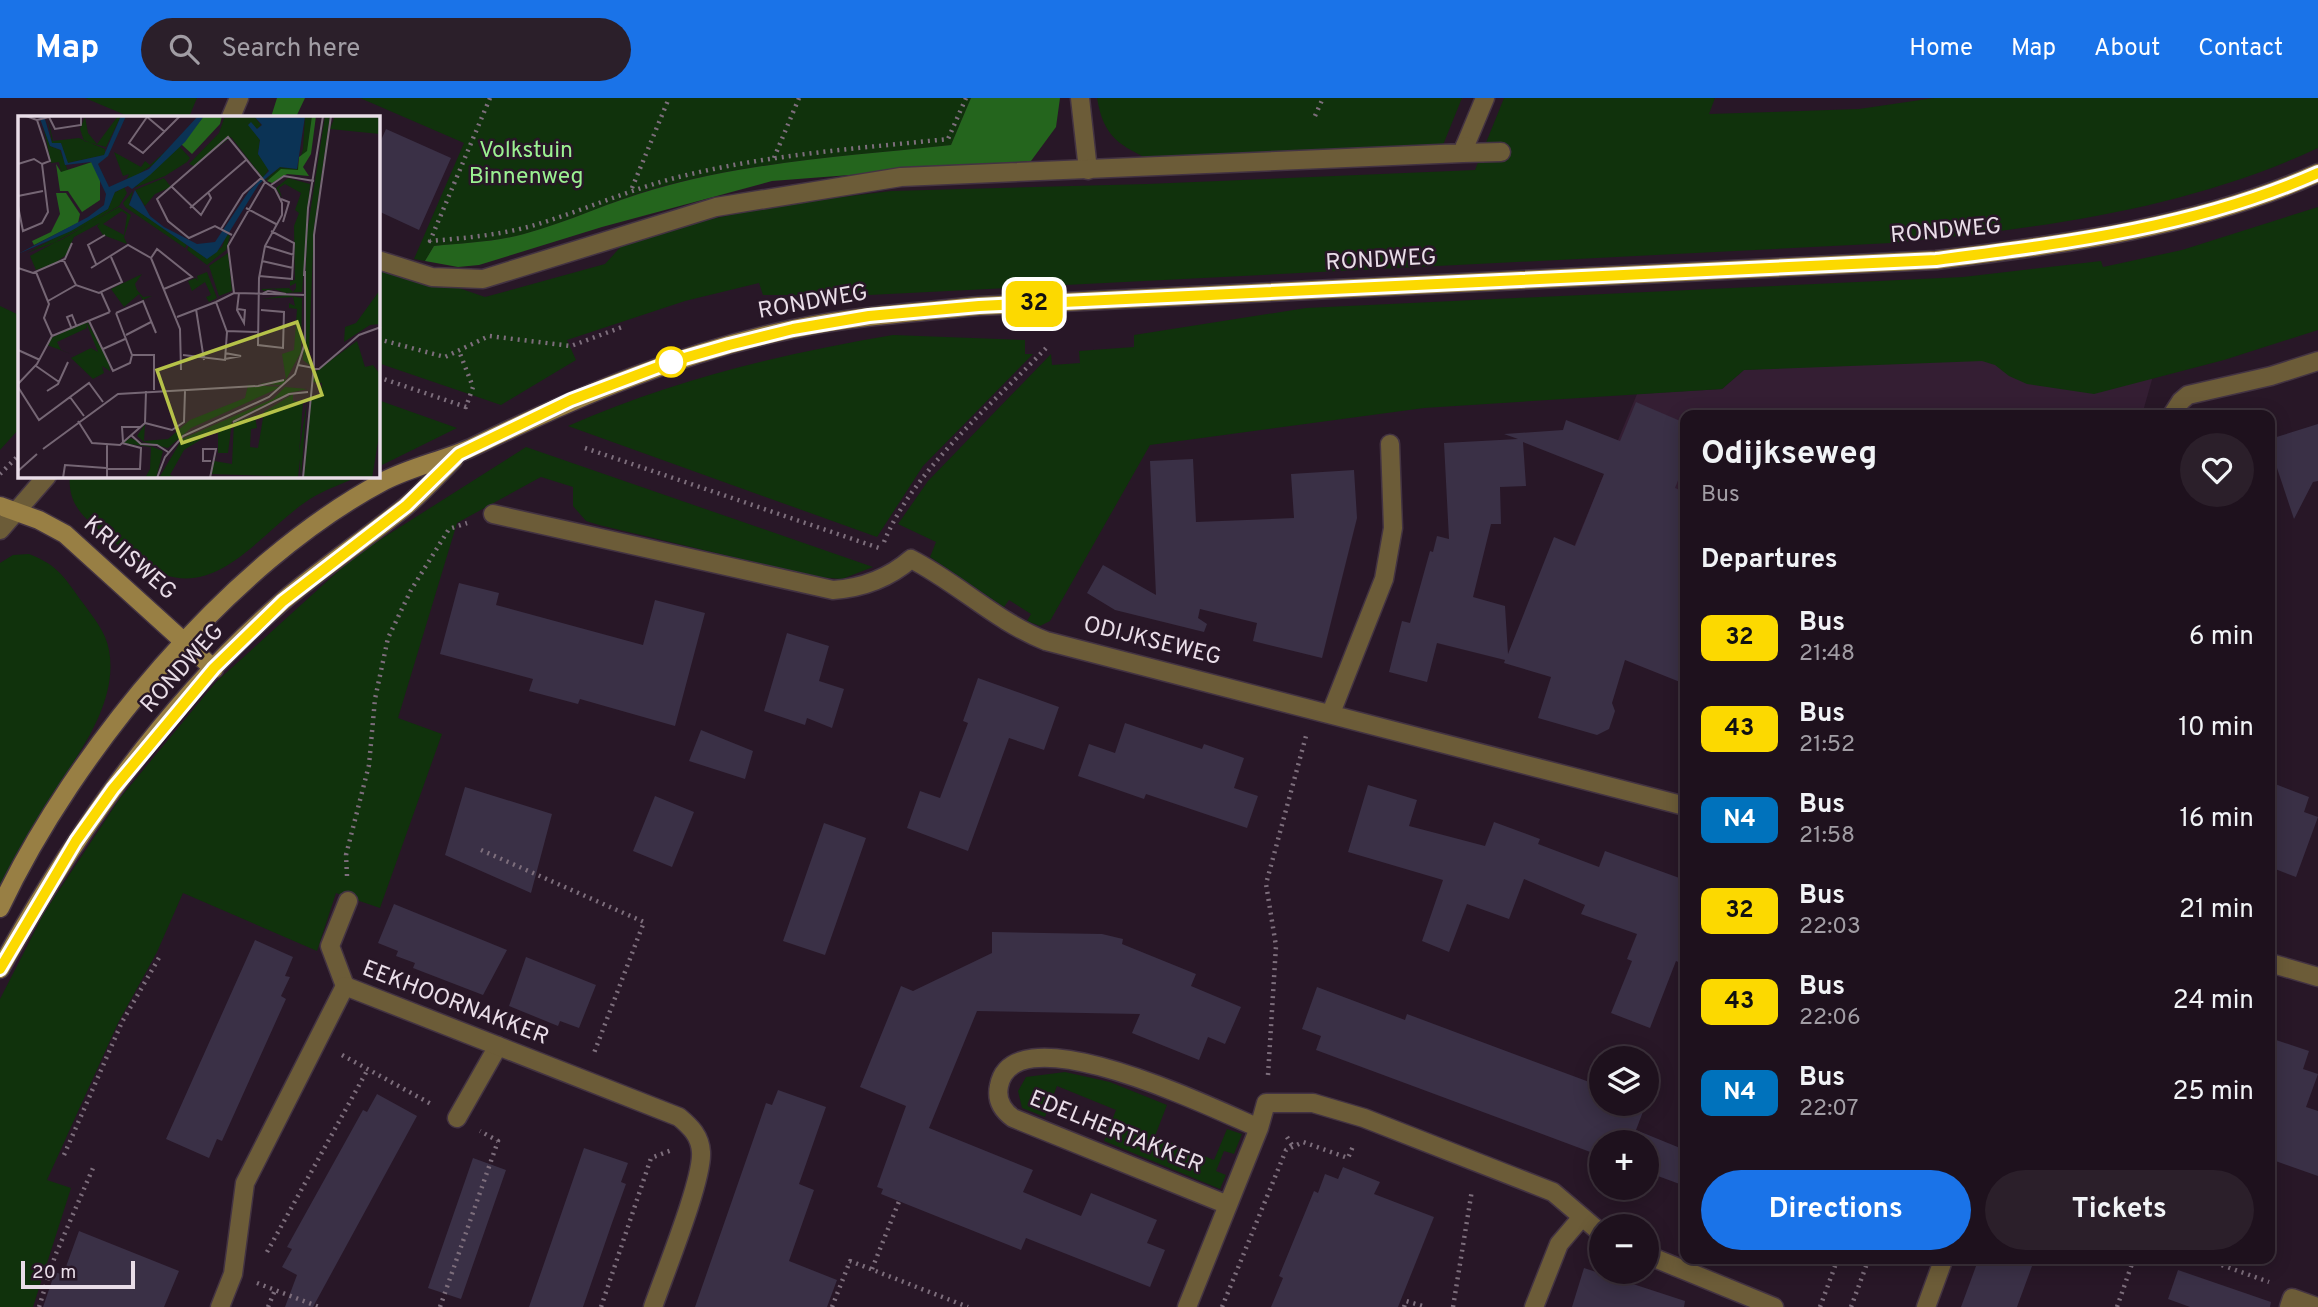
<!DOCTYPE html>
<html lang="en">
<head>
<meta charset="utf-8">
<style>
	:root { --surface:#1e111d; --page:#2b1f2a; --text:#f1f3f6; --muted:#a19da4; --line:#3c313b; --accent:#1a73e8 }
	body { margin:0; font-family:Overpass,sans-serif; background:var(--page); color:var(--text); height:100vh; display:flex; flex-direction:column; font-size:26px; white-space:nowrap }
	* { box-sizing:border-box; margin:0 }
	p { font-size:23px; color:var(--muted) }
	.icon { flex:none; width:38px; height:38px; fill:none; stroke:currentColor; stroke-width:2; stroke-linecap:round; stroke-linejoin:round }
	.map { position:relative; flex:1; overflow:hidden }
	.details { position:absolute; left:1680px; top:312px; width:595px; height:854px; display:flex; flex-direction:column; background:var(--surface); border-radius:14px; box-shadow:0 4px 18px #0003,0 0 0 2px var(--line) }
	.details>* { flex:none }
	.badge { padding:0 14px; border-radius:10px; font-size:24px; line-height:46px }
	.buttons { position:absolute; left:1589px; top:948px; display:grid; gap:14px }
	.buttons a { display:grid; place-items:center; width:70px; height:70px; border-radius:50%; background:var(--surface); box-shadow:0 4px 18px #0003,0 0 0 2px var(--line); font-size:35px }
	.scale { position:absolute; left:21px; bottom:18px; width:114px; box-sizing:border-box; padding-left:7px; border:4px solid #e9dde8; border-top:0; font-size:19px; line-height:24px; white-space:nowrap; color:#e9dde8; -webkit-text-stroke:5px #281727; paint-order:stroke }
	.map>.badge { position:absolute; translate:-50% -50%; box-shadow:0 0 0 4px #fff }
	h2 { padding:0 21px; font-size:26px; line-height:63px }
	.round { display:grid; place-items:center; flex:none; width:74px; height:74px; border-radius:37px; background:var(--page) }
	.summary { display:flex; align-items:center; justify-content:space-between; height:119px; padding:0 21px }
	h1 { font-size:33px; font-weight:700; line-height:52px }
	.primary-button { display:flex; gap:14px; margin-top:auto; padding:14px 21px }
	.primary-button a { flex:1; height:80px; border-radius:42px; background:var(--accent); color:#fff; font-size:28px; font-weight:700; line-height:80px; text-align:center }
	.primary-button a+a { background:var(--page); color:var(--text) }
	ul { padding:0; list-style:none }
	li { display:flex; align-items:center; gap:21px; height:91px; padding:0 21px }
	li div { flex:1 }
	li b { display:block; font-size:26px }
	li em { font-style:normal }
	li .badge { min-width:77px; font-weight:700; text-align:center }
	header { display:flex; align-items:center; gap:42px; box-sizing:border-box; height:98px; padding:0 35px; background:var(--accent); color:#fff }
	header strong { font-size:33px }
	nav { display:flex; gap:38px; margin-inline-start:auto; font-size:24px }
	.search { width:490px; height:63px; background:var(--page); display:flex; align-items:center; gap:18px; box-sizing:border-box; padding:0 24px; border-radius:38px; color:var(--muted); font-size:26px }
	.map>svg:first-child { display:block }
	.built { fill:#341e33 }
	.green { fill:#10320c }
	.forest { fill:#24651d }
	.building { fill:#3a3046; fill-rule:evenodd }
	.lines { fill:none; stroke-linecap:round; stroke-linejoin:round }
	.lane-casing { stroke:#433342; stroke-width:21 }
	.street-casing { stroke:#433342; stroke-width:21 }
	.secondary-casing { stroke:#433342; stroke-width:21 }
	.path { stroke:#7d6e7c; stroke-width:4.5; stroke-dasharray:2 5; stroke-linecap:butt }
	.lane { stroke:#6c5c38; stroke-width:18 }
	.street { stroke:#6c5c38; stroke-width:18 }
	.secondary { stroke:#987f44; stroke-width:18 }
	.line-casing { stroke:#fff; stroke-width:16 }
	.line { stroke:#fcd900; stroke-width:10 }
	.stop-dot { fill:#fff; stroke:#fcd900; stroke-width:3.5 }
	.labels { text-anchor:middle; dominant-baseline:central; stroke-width:5; stroke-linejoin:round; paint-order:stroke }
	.park-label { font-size:23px; fill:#9bf191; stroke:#281727 }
	.street-label { font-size:23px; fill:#e9dde8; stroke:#281727 }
	.inset-road { fill:none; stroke:#756674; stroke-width:2 }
	.view { fill:#b6c249; fill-opacity:0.15; stroke:#b6c249; stroke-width:3.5 }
	.inset-edge { fill:none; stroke:#e9dde8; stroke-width:3.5 }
</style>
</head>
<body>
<header>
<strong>Map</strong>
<div class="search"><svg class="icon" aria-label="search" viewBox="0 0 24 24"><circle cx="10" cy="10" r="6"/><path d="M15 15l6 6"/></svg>Search here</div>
<nav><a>Home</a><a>Map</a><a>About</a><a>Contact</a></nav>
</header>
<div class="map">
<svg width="2318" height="1209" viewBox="0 0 2318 1209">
	<rect width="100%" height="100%" fill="#281727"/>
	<path class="built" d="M1987,258L2153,278L2142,317H1685V578L1545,519L1637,296L1722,291L1744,272Z"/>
	<path class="green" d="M85,0H197L189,19H130Z
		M360,0H971L951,47C852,58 752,63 656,90C611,103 569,124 524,136C495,144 465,145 434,148L425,163L414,161L464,45Z
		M1097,0H1462L1443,47L1154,64C1120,47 1104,41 1097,0Z
		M1504,0H1715L1709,16L1859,11L1934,0H2318V50C2185,112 2036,131 1891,145L869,197H763L759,185L685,203L567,242L576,262L501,307L378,265V171L419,184L453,188L485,199L605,166L625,144L670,130L777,107L891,93L1147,86L1475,72Z
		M2318,109V232L2224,262L2094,296L2027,286L2009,278L1995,267L1982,263L1744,272L1722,291L1424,310L1150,347L1050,523L1040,528L1027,523L1031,516L1009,502L1004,509L930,459L936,444L898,426L928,383L1051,256L1052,267L1080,265L1079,253L1134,249V237L1306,210L1963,179L2101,163L2103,169L2182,152Z
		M0,208L19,217V331L0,352Z
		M893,237L1025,242V256H1033L923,368L877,439L568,328C673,282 780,256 893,237Z
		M378,302L457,330L378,369Z
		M526,349L873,469L842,481L816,479L599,427L586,423L573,408V389L541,379L457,425L398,620L442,636L380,810L336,795L317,853L183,795L157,854L118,925L47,1082L71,1090L33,1209H0V901L44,815L120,700L216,584L356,457Z
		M70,378H359C345,385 329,390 315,398C269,424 225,497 165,477C143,470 124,452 107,438C86,422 67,407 70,378Z
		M29,456C60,468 65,481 83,505C93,519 106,534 109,552C119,607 75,660 48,703C31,730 15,758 0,787V465L13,457Z
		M1065,974L1110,984L1167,1007L1155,1038L1214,1062L1227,1031L1242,1036L1234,1056L1224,1053L1216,1073L1226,1077L1220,1091L1104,1043L1116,1012L1057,988L1045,1019L1022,1010L1018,993L1026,979Z"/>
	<path class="forest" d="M277,0H305L296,19H271Z
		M971,0H1060L1056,29L1031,63L772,83L602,129L479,167L458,169L425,163L434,148C464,145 495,144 524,136C569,124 611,103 655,91C752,63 852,58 951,47Z"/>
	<path class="building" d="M386,31L451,60L419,132L378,113V49Z
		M1636,304L1685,325V365L1675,390L1685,394V586L1625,562L1612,605L1615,613L1609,631L1597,637L1538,620L1551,579L1504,565L1505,562L1437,545L1427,584L1389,574L1402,523L1410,525L1430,453L1433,454L1437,438L1449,441L1444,345L1518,341L1504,336L1563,332L1566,322L1620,343ZM1523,344L1604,376L1575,448L1554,439L1508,556L1505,508L1473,499L1491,426H1501L1500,389L1526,388Z
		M2318,326V383L2313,384L2294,421L2277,370L2270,372V341Z
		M1193,361L1196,424L1294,420L1291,376L1354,372L1357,420L1322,560L1253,543L1257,525L1200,511L1198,520L1207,526L1204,534L1115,512L1087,495L1103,467L1156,497L1150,363Z
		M459,485L499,495L496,507L643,547L655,502L705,515L675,628L580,601L578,606L529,593L533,581L440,556Z
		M787,535L829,548L819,583L844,591L832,630L807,620L805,627L764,613Z
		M978,580L1059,609L1044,652L1009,640L968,753L907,730L920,693L940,700L968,625L963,623Z
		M1125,625L1202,651L1204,646L1244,660L1234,690L1258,698L1247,730L1146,696L1144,701L1078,678L1089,646L1115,655Z
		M701,632L753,653L745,681L689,663Z
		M2270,684L2309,699L2304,714L2318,719L2296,779L2270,769Z
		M1368,687L1417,702L1409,728L1485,748L1494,724L1540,741L1538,746L1599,769L1605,753L1685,782V867L1676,863L1650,930L1611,915L1632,863L1627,861L1637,836L1581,816L1585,807L1524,781L1509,821L1467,806L1449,854L1422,843L1443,782L1348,754Z
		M465,689L552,716L531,795L445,757Z
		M655,698L694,714L672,769L633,753Z
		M824,725L866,740L825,857L783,843Z
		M394,806L507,852L483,897L413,870L415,865L396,858L398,853L378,845Z
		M992,834L1102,836L1123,841L1122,846L1196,876L1191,888L1241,909L1225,946L1208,939L1199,962L1132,935L1140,916L977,913L929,1030L1033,1072L1023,1094L1054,1107L1081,1118L1091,1095L1157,1122L1147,1145L1165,1152L1150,1189L1026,1140L1021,1152L881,1096L883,1091L877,1089L906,1008L860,989L901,888L913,893L992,855Z
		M255,842L293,859L285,878L290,879L281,898L286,901L222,1043L217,1041L209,1060L166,1041Z
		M526,859L596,887L579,930L560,923L558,928L509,908Z
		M1317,889L1405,922L1407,916L1592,985L1595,975L1601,978V1006H1646L1636,1032L1685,1052V1088L1647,1074V1045H1601V1058L1316,952L1321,938L1302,931Z
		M2270,940L2309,953L2303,971L2318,976L2306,1009L2318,1013V1078L2270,1061Z
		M778,992L826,1009L799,1086L814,1092L789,1163L837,1182L827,1209H695L766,1005L772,1007Z
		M377,996L417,1018L313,1209H285L297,1177L282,1169L292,1151L287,1149L363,1012L367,1014Z
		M584,1050L628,1065L621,1084L626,1086L612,1125L583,1209H529Z
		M473,1060L506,1072L461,1201L428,1190Z
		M1343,1069L1380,1084L1374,1096L1434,1119L1398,1209H1271L1283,1180L1279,1178L1314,1093L1318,1095L1325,1076L1338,1081Z
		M79,1133L179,1173L164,1209H43L55,1174L63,1177Z
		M1979,1160H2035L2017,1209H1961Z
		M1584,1170L1685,1203L1684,1209H1572Z
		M2178,1172L2271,1204L2270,1209H2190L2168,1201Z"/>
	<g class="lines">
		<g class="lane-casing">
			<path id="lane" d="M1080,0L1088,72
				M1465,48L1485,0
				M345,888L330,848L348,803
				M457,1020L498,948
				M2289,1209L2292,1200L2317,1209"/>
		</g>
		<g class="street-casing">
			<path id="street" d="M231,19L239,0
				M1463,55L1501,54
				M378,162L432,179L483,181L716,109L901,79L1463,55L1465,48
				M2172,317L2181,303L2188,297L2271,278L2318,263
				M493,416L833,492C862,490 889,480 911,461C958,485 997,524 1046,543L1685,708
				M0,432L47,378
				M1331,615L1384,481L1393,430L1390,346
				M2270,865L2318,879
				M1228,1107L1013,1020C1002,1012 996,1002 999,988C1013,911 1220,1014 1259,1030
				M1647,1157L1774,1209
				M220,1209L233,1176L245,1085L345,888L679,1019C691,1029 700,1038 701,1054C703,1082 664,1177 653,1209
				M1187,1209L1259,1030L1266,1005H1313L1364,1020L1553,1094L1601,1135
				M1534,1209L1559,1146L1582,1119
				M1926,1209L1944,1160"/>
		</g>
		<g class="secondary-casing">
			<path id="secondary" d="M0,408L39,422L65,436L214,571
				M0,810C74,653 229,465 384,383C413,368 446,362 475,348C577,299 681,254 793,231C854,218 917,214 979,208L1936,162C2067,146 2197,129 2318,75
				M0,871C74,736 166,604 283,503C322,470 365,441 405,409C422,395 438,377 454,361"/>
		</g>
		<path class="path" d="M490,0L430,143C465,140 501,137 535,127C588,111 637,88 691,76C775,56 862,50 948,41L966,0
			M1315,18L1323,0
			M774,60L799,0
			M632,90L669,0
			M378,241L445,259L489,238L571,248L622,229
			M378,279L466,309L473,289L459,253
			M2117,317L2146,314
			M585,350L879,450
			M0,376L19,357
			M884,444C913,372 995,304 1048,248
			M481,752L644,824L594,955
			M347,778L346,757L369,667L375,601L388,540L411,492L449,431L467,425
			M342,957L433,1007
			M1268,977L1276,848L1266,786L1306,638
			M1287,1039L1293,1049
			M64,1057L122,924L160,858
			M267,1154L368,971
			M2202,1160L2269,1184
			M872,1171L900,1101
			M257,1185L319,1209
			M39,1209L55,1158L93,1070
			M268,1209L275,1192
			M440,1209L498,1043L480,1033
			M601,1209L651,1060L672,1052
			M832,1209L850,1163L968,1209
			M1222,1209L1286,1052L1303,1044L1348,1060L1354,1046
			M1404,1209L1406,1203L1426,1209
			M1453,1209L1472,1092
			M1820,1209L1838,1160
			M1851,1209L1869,1160
			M2117,1209L2134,1160"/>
		<use href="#lane" class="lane"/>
		<use href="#street" class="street"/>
		<use href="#secondary" class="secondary"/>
	</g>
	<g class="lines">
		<g class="line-casing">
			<path id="line" d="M0,871L76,743L113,691L214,570L283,503L406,408L459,356L571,302L674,263L729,247L793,231L869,218L979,208L1936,162C2067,145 2197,129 2318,75"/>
		</g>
		<use href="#line" class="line"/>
	</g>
	<circle class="stop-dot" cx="671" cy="264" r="14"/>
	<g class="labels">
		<g class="park-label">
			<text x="526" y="53">Volkstuin<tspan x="526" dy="26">Binnenweg</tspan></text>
		</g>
		<g class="street-label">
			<text transform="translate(1946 134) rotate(-5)">RONDWEG</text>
			<text transform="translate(1381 163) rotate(-3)">RONDWEG</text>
			<text transform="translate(813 205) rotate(-10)">RONDWEG</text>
			<text transform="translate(129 461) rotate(41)">KRUISWEG</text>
			<text transform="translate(1152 544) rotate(14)">ODIJKSEWEG</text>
			<text transform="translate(183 571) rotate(-48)">RONDWEG</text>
			<text transform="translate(455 906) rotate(21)">EEKHOORNAKKER</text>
			<text transform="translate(1116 1035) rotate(22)">EDELHERTAKKER</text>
		</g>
	</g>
	<g transform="translate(18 18)">
		<rect width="362" height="362" fill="#281727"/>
		<path d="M100,0H103L88,31L66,25L62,13L67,1L70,17L79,28ZM207,0H236L243,9L239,13L230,7L242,24L240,38L251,53L245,62L213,21L176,50L171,48L201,17ZM287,0H294L289,35L280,55L247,64L262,51L279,53L285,33ZM307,0H312L296,112L291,233L294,251L285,244L289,117ZM317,0H362V18L312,13ZM30,2L35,25L61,22L87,33V39L49,47L43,27H34ZM24,4L32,30L42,34L50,55L43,56L41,46L33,47ZM157,27L145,42L107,67L111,58L105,60L96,36L123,51L127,45L132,49ZM161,30L172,42L169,46L147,60L116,72ZM146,62L153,71L137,78L127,90L117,74ZM270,62L292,68L284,176L268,177L256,173L246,175L243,173L271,172L275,176L278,172V167L272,170V165L277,164L276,110L281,97L277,94L283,77L267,68L261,72L264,82L258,72ZM106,71L109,77L101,90L43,124L9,137L90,93L96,77ZM115,75L111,89L169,128L167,132L107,91L105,87ZM101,91L113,99L106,121L109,128L85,119L79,110L82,107L56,121L48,139L37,147L18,154L12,140ZM104,95L109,99L106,119L85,108ZM209,118L212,120L208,134L189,149L169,134L171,129L189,142L204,131ZM210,137L214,175L201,180L191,150ZM189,156L199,182L191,186L188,181L193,179L187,166L174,175L170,165L178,162L180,165L179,160ZM124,158L117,168L119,174L125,181L134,180L125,184L121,178L106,191L93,173ZM362,174V208L352,209L326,226L327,211L338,207ZM269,179L284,182L283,236L265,269L242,268L268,263L264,238L276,234L279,193L271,192V187L277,190L275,181L244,183ZM69,205L91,247L92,255L84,250L86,257L75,263L53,242L73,232L80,236L68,206L69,212L39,226L43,234L53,238L29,229L33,222ZM339,225L347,251L355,249L362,258V314L354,362H285L292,280H303L304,267L294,266L297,256ZM230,269L263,271L173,312L150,332L126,326L119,320L127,308L126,325L150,323L172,304L227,282ZM267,271L289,273L271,277L214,305L210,337H200V313L166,334L152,359L159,362H141L164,323L255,283ZM275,278V285L285,286L281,337L289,284L283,362L282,343L280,361L193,358L194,346L199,339L196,345L214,348L216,306L237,300L239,312L233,313L232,331L240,332L246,296ZM112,322L145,335L138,362H127L132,353L133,331L105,327Z" fill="#10320c" fill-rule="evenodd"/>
		<path d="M186,0H204L202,8L174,38L163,28ZM294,0H298L293,38L285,51L291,60L269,58L254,67L249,65L263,53L280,54L281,41L289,35ZM74,46L82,63V84L64,96L50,75H42L38,48L43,56ZM38,77H48L62,98L60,107L16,129L14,125L33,116L42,98Z" fill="#24651d"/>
		<path d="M21,0H26L34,27H43L50,47L86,39L103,0H108L90,40L80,48L91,71L131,53L180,0H186L167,26L132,59L114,73L110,70L97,76L90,93L53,115L0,138L70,101L86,89L88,78L73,46L47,49L43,34L32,30ZM236,0H287L279,53L262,51L241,68L199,136L189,143L111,89L117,74L132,100L146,111L179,128L197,126L231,75L251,55L240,38L242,24L230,9L233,6L239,13L244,9Z" fill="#0b3355"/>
		<path class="inset-road" d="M8,0L19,4L27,28L32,45L24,48M128,0L147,16M129,1L111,27L125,37L162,0M19,4L31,1L37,13L63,9V0M0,48L16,43L24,48M253,69L266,60L296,65M154,71L183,99L193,82L190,76M0,80L25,75M263,83L271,86L265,106M0,90L5,115L24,107L30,96L24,48M172,92L228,44M228,92L258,108M203,113L225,78L243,62M214,119L197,110L171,122L150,105L139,83L210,21L247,66L257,73L264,87V99L247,130L241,162L240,229L265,232L266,196L243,194M247,130L276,139M45,143L58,169M244,145L275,152M78,148L70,129L87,119M0,152L15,157L47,143L54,127M73,152L110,129L133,142M18,156L31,188L26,202L34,220M241,160L274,163L276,127L253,115M286,160L290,92L305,0M146,173L174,161L139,133L133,142L162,213L163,254M83,176L92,196M216,177L210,130L247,66M244,178L250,175L268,178M30,185L58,169L81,177L104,166L93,141M198,186L216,177L288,179M178,193L186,244M220,193L227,194L226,207L219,194L221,177M98,197L125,185L138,217M98,197L114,239M159,201L198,186M71,205L95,255L112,247L114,239M53,211L49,201L54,199L58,209M208,215L240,216M108,219L133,206M34,220L92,196M85,233L107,223M0,234L22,244M114,239H136V274M165,239L207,244L209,216L198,186M207,243L223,240L207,237M280,249L301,253L341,219L363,211M18,250L41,266M0,268L19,248L34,220M0,271L21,304L71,267L85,286M29,275L40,268L50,246M52,281L66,300M60,305L74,327L102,329L127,307L128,275M215,306L271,278L290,276M127,307L154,314L166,306L167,275M113,319L123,328L139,329L150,336M105,326L104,311H122M89,329V362M25,333L100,278L240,270L266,264M89,353H122L123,332L104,327M0,355L19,338M45,362L47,349L88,352M139,362L147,341L165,320L251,281L277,258L287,227V155M192,362L198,333H185V345H193M285,362L296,249V119L313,0"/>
		<path class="view" d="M279,206L304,279L164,327L139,254Z"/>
		<rect width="362" height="362" class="inset-edge"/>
	</g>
</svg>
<div class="buttons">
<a><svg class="icon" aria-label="layers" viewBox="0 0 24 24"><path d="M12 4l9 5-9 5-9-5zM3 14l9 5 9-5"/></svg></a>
<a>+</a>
<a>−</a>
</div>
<div class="scale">20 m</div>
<b class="badge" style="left:1034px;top:206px;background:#fcd900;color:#111">32</b>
<section class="details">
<div class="summary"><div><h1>Odijkseweg</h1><p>Bus</p></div><a class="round"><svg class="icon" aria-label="heart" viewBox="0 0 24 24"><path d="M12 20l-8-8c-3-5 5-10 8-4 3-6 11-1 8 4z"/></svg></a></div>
<h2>Departures</h2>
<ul>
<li><span class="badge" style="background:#fcd900;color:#111">32</span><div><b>Bus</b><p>21:48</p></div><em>6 min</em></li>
<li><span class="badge" style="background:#fcd900;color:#111">43</span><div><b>Bus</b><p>21:52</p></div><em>10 min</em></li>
<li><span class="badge" style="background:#0072bc;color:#fff">N4</span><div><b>Bus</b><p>21:58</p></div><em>16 min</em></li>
<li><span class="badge" style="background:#fcd900;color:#111">32</span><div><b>Bus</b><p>22:03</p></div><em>21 min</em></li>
<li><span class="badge" style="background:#fcd900;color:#111">43</span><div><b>Bus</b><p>22:06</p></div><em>24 min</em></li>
<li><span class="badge" style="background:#0072bc;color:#fff">N4</span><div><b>Bus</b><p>22:07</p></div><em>25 min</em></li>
</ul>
<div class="primary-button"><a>Directions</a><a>Tickets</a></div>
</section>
</div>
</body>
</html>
